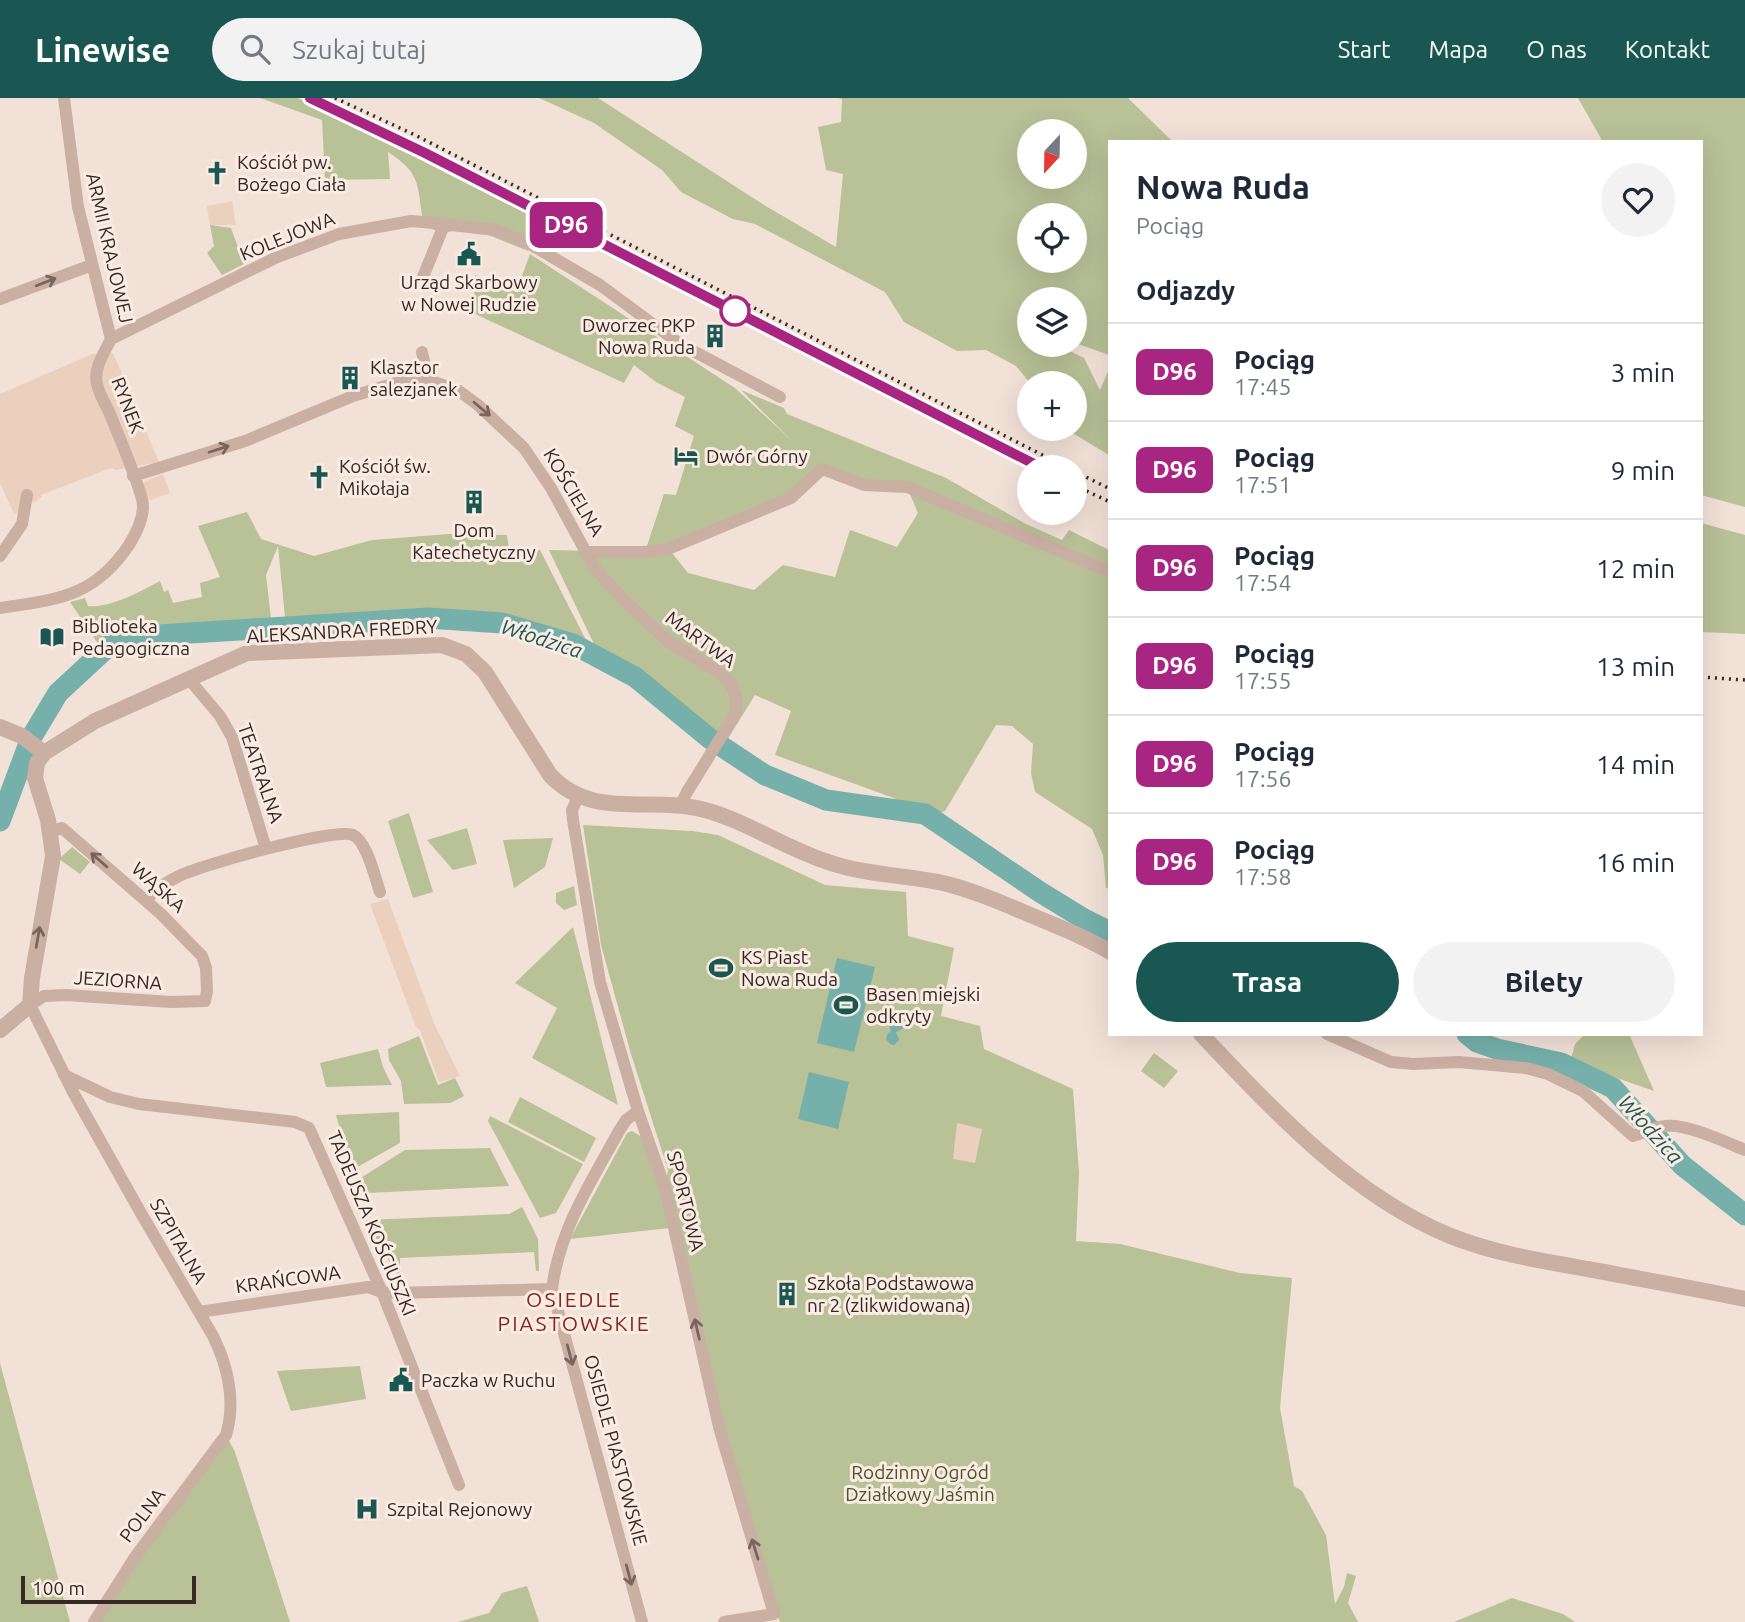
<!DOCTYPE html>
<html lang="pl">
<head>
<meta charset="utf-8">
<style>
	:root { --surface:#fff; --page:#f2f2f3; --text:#1f2937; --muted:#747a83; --line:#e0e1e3; --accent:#1a5752 }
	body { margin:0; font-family:Ubuntu,sans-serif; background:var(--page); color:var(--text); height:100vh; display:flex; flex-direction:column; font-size:26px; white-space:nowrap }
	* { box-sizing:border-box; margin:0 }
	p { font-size:23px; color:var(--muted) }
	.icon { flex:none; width:38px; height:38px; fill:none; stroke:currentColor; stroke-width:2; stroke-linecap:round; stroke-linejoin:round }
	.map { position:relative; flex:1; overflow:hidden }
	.sheet { position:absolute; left:1108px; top:42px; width:595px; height:896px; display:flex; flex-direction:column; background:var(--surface); border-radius:0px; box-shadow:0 7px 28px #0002 }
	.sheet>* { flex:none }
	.badge { padding:0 14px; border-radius:10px; font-size:24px; line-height:46px }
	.needle { width:46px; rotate:202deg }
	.buttons { position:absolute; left:1017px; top:21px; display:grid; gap:14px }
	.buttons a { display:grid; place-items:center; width:70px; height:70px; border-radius:50%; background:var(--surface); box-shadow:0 7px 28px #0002; font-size:35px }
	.scale { position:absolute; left:21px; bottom:18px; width:175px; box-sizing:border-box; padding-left:7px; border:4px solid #352825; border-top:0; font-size:19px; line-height:24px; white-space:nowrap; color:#352825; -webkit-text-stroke:5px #faece3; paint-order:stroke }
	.map>.badge { position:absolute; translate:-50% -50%; box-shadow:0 0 0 4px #fff }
	h2 { padding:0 28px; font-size:26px; line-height:63px }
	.round { display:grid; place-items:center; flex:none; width:74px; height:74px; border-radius:37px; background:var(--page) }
	.head { display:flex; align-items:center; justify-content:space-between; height:119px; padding:0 28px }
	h1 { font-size:33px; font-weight:600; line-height:52px }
	.action { display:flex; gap:14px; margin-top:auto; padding:14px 28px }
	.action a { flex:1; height:80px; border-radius:42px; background:var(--accent); color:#fff; font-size:28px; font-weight:600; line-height:80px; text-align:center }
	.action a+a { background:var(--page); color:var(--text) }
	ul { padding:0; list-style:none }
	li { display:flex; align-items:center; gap:21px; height:98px; padding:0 28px; border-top:2px solid var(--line) }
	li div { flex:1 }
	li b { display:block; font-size:26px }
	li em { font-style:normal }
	li .badge { min-width:77px; font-weight:700; text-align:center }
	header { display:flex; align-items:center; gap:42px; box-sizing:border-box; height:98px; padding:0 35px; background:var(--accent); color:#fff }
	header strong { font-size:33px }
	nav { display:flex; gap:38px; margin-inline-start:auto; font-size:24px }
	.search { width:490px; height:63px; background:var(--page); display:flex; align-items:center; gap:18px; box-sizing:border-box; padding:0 24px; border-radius:38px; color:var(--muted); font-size:26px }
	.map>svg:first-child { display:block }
	.green { fill:#b9c197; fill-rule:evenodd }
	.plaza { fill:#ebd0bd }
	.water { fill:#75b0aa }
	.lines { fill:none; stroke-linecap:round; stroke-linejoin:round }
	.river { stroke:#75b0aa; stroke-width:21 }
	.minor { stroke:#caafa3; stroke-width:12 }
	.tertiary { stroke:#caafa3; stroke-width:16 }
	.rail { stroke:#352825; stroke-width:3.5; stroke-dasharray:2 5; stroke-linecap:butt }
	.oneway { stroke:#78655e }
	.line-casing { stroke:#fff; stroke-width:16 }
	.line { stroke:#a82682; stroke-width:10 }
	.stop-dot { fill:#fff; stroke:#a82682; stroke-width:3.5 }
	.labels { text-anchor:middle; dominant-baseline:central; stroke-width:6; stroke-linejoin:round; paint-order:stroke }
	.poi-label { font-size:19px; fill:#352825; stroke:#faece3; text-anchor:start }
	.street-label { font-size:19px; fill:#352825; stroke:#faece3 }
	.park-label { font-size:19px; fill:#4a5428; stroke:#faece3 }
	.water-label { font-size:21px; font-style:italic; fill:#1a5752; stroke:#faece3 }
	.neighbourhood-label { font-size:21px; letter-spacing:2px; fill:#86261c; stroke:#faece3 }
</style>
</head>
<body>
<header>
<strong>Linewise</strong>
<div class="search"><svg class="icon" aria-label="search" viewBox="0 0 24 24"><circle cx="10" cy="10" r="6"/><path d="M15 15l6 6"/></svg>Szukaj tutaj</div>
<nav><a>Start</a><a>Mapa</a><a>O nas</a><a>Kontakt</a></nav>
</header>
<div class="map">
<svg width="1745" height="1524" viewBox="0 0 1745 1524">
	<rect width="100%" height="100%" fill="#f2e1d7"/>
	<path class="green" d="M260,0H297L326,11L535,117L528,153L469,129L440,136L423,124C417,87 422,76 388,54L390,81L325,82L322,22Z
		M539,0H598L764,107L836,149L843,76L826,72L818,29L841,24L842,1L838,0H1128L1173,44H1110L1109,257L1075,245L1074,201H1029V230L1022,229L1029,233V247H1058L1084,260L1100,292L1109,271V357L1074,336L1069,331H1074V285H1030L1016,268L986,252L957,253L904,224L885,194L755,126L733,121L681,94L662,72L594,25ZM1029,33H1074V79H1029ZM1029,117H1074V163H1029Z
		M1578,0H1745V409L1701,397V44H1603Z
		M210,127L231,130L244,166L222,177L207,155L214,148Z
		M530,156L735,290L791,342L741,292L784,310L787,316L946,380L1026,426L1062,442L1069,432L1109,452V791L1106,790L1103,757L1092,731L1035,694L1031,675L1033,646L1012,628L996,627L945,713L938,716L775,657L791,613L755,597L724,647L709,640L634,579L573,546L502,525L428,520L127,539L112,545L103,553L70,504L85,500L88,508C108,511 142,493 160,483L164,494L168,492L173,505L202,499L200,485L220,479L198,428L247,414L261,441L314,458L372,442L449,436L507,437L509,451L540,452L587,544L594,546L549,452L645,454L664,396L676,397L694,338L675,328L685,299L656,284L634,267L624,285L473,215L475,177L516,194ZM822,371L864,386L907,389L918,415L897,449L850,432L835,479L783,467L754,492L688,475L669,451L791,400ZM278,448L285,519L271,521L266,477Z
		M1701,425L1745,437V536L1701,534Z
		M409,715L433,794L413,800L388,723Z
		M583,727L692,733L718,737L825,787L906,794L908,838L954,850L941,918L980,928L984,951L1073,991L1079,1075L1076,1143L1120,1146L1240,1175L1292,1180L1280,1310L1294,1388L1302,1393L1326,1437L1335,1506L1344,1489L1347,1475L1356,1478L1348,1505L1358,1524H780L711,1296L665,1090L668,1072L631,956L601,847Z
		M467,730L477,766L453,772L427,742Z
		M553,740L545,769L514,790L503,742Z
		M72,749L90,764L80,776L59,761Z
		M574,788L577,807L564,812L556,805V795Z
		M573,829L618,1007L532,960L557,910L515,885Z
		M1585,936H1629L1654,993L1597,973L1571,961L1575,946Z
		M419,938L438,987L455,980L464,998L450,1005L404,1006L401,983L389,962L388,951Z
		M378,951L383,969L392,987L326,989L320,965Z
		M1154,955L1178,973L1164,990L1141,973Z
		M520,999L596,1040L584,1064L508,1024Z
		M399,1014L400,1045L352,1072L336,1017Z
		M490,1018L583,1066L556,1115L540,1120L488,1023Z
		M632,1033L642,1039L649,1046L670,1130L570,1141L627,1035Z
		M490,1050L509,1088L368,1095L359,1081L405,1052Z
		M522,1109L538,1141L539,1173H536L534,1154L400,1160V1179H398L366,1122L509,1116Z
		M0,1265L70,1524H0Z
		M360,1268L366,1301L291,1313L277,1273Z
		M226,1337L235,1354L290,1524H94Z
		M527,1488L539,1524H458L489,1515L502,1495Z
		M1512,1500L1563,1516L1575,1524H1454Z"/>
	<path class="plaza" d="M232,103L236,127H210L207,108Z
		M113,255L159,364L116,372L111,370L41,397L42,399L14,416L0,385V296L92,256Z
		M163,376L170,395L150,402L148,397L144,398V384Z
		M388,801L434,925L460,978L439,984L420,932L416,929L370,806Z
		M957,1025L982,1031L975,1065L953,1061Z"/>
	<path class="water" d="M837,860L875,869L854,954L817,945Z
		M892,918H900L904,924L902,931L896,934L899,942L894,947L890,946L886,941L888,935L891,933L887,923Z
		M809,974L849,984L838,1031L798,1021Z"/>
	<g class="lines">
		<path class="river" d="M0,723L31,640L58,595L112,545L127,539L428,520L502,525L573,546L635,579L709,640L765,677L826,702L925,716L1040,794L1084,821L1110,834
			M1467,936L1477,944L1497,951L1561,965L1613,990L1682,1067L1745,1117"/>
		<path class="minor" d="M423,179L444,127
			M0,201L92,167
			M111,241L275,160L339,136L411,123L423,124L496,132L528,145L600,187L680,246L780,299
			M422,254L425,268L423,280
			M133,378L245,343L353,298L392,286L423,280L459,293L478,307L524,350L551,390L594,469L622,500L669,544L714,571L730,584L736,599V615L687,694L680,708
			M585,454H645L668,451L791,400L822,371L864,387L907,389L1110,474
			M0,458L22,426L27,397
			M0,510C59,501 94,499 129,447C137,434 146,416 142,401C134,372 121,344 110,316C106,307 99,296 97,286C93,271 104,255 111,241L78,109L64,0
			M188,580L220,618L232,639L266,751
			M578,699L572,712L573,722L600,884L638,1013L665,1090L719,1329L774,1516L724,1524
			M50,734L62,730L161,816L202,858L206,870L207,893L205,903L171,904L66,897L44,898L30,907L74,996L142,1117L213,1238C228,1268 236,1304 226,1337L135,1459L94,1524
			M146,802C155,792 168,783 181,777C202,767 336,729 353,737C367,743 375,780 380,794
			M1327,936L1391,964L1413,966L1459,964L1526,970L1548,976L1583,993L1633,1038C1644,1035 1654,1029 1665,1028C1686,1025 1725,1044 1745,1052
			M64,977L110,999L139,1006L295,1024L309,1030L382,1194L459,1387
			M638,1013L626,1022L619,1033C590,1086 560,1130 552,1191L642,1524
			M199,1214L368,1189L382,1194L396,1195L552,1191"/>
		<path class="tertiary" d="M0,629L22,638L44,655
			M0,932L30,907L32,880L53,758L48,722L35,680L37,665L44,655L95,623L247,555L442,547L466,556L485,574L550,677C593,723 651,697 705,712C746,723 787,751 828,764C865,777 905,777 943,785C972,792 1000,804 1028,816C1056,828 1084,838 1110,854
			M1201,936C1273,1012 1350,1096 1448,1137C1492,1155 1541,1163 1588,1171C1640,1181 1693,1190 1745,1201"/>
		<path class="rail" d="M309,0L384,34L1040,369
			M335,0L415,37L1066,369
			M1074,373L1110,391
			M1074,387L1110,404
			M1701,579L1745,582"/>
	</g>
	<defs><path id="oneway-shaft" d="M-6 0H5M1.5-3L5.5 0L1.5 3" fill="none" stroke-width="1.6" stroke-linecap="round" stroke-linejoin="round" transform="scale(1.75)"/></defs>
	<g class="oneway">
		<use href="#oneway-shaft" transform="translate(46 184) rotate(-21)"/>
		<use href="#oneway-shaft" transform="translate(482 311) rotate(40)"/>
		<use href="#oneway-shaft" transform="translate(219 351) rotate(-18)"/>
		<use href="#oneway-shaft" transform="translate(99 762) rotate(-139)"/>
		<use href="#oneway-shaft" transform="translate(38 839) rotate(-80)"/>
		<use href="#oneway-shaft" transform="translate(697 1231) rotate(-103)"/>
		<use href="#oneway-shaft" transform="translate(570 1257) rotate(75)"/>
		<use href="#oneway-shaft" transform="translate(755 1451) rotate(-107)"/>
		<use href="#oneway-shaft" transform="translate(629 1477) rotate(75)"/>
	</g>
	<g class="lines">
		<g class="line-casing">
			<path id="line" d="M310,0L425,55L1040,369"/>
		</g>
		<use href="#line" class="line"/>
	</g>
	<defs>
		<g id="church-bare" transform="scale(1.89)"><path d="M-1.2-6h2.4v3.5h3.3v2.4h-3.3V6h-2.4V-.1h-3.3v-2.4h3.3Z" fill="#1a5752" stroke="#faece3" stroke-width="2.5" paint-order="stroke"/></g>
		<g id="civic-bare" transform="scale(1.89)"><path d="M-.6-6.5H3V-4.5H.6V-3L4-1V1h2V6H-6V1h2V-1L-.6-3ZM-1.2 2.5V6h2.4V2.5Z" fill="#1a5752" stroke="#faece3" stroke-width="2.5" paint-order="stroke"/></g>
		<g id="building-bare" transform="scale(1.89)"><path d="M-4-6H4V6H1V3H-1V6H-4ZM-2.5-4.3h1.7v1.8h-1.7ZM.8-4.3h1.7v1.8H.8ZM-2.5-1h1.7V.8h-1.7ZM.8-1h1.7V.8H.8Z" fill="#1a5752" stroke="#faece3" stroke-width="2.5" paint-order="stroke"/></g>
		<g id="hotel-bare" transform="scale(1.89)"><path d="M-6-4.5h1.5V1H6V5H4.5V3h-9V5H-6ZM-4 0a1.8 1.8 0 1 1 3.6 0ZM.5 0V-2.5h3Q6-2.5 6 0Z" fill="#1a5752" stroke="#faece3" stroke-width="2.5" paint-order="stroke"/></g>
		<g id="library-bare" transform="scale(1.89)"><path d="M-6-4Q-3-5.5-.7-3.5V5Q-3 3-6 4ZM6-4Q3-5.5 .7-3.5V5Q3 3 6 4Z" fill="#1a5752" stroke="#faece3" stroke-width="2.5" paint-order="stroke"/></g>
		<g id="stadium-bare" transform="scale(1.89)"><path d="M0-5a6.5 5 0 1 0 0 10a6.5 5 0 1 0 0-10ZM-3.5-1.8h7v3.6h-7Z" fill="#1a5752" stroke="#faece3" stroke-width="2.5" paint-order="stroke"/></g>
		<g id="hospital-bare" transform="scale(1.89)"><path d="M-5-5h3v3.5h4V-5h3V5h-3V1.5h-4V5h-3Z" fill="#1a5752" stroke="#faece3" stroke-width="2.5" paint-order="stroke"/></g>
	</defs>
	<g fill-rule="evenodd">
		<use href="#church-bare" x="217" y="75"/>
		<use href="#civic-bare" x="469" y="156"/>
		<use href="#building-bare" x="715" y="238"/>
		<use href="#building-bare" x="350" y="280"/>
		<use href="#hotel-bare" x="686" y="358"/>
		<use href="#church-bare" x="319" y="379"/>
		<use href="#building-bare" x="474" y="404"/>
		<use href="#library-bare" x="52" y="539"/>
		<use href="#stadium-bare" x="721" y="870"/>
		<use href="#stadium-bare" x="846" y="907"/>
		<use href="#building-bare" x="787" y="1196"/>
		<use href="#civic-bare" x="401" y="1282"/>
		<use href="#hospital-bare" x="367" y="1411"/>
	</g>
	<circle class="stop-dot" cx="735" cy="213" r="14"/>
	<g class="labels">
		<g class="poi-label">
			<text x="237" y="64">Kościół pw.<tspan x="237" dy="22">Bożego Ciała</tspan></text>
			<text x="469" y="184" text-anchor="middle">Urząd Skarbowy<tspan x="469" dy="22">w Nowej Rudzie</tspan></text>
			<text x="695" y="227" text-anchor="end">Dworzec PKP<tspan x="695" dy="22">Nowa Ruda</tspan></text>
			<text x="370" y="269">Klasztor<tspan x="370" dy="22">salezjanek</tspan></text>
			<text x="706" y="358">Dwór Górny</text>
			<text x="339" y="368">Kościół św.<tspan x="339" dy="22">Mikołaja</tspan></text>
			<text x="474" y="432" text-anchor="middle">Dom<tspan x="474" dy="22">Katechetyczny</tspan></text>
			<text x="72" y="528">Biblioteka<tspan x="72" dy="22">Pedagogiczna</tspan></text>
			<text x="741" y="859">KS Piast<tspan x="741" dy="22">Nowa Ruda</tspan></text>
			<text x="866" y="896">Basen miejski<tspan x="866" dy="22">odkryty</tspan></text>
			<text x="807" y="1185">Szkoła Podstawowa<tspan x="807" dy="22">nr 2 (zlikwidowana)</tspan></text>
			<text x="421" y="1282">Paczka w Ruchu</text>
			<text x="387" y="1411">Szpital Rejonowy</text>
		</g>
		<g class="street-label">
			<text transform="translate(287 138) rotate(-22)">KOLEJOWA</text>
			<text transform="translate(110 150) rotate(77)">ARMII KRAJOWEJ</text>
			<text transform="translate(128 307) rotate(69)">RYNEK</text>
			<text transform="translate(574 394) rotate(59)">KOŚCIELNA</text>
			<text transform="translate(342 533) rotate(-3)">ALEKSANDRA FREDRY</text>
			<text transform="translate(701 541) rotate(36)">MARTWA</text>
			<text transform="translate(261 675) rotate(71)">TEATRALNA</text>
			<text transform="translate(159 789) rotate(42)">WĄSKA</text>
			<text transform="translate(118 882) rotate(4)">JEZIORNA</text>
			<text transform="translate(686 1103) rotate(76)">SPORTOWA</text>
			<text transform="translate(372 1125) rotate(67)">TADEUSZA KOŚCIUSZKI</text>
			<text transform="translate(179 1143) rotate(60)">SZPITALNA</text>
			<text transform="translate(288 1181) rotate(-8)">KRAŃCOWA</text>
			<text transform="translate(616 1352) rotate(75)">OSIEDLE PIASTOWSKIE</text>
			<text transform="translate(142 1417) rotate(-53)">POLNA</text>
		</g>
		<g class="park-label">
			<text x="920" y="1374">Rodzinny Ogród<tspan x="920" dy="22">Działkowy Jaśmin</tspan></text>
		</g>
		<g class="water-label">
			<text transform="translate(542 540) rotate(18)">Włodzica</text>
			<text transform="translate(1651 1031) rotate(48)">Włodzica</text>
		</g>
		<g class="neighbourhood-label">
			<text x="574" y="1201">OSIEDLE<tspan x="574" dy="24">PIASTOWSKIE</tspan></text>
		</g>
	</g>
</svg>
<div class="buttons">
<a><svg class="needle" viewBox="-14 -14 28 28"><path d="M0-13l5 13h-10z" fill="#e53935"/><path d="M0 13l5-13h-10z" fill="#747a83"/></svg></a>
<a><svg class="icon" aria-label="locate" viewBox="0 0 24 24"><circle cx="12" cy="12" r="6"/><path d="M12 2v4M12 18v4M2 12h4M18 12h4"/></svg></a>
<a><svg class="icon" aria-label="layers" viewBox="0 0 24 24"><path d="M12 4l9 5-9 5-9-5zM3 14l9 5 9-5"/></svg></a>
<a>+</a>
<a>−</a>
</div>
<div class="scale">100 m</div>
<b class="badge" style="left:566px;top:127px;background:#a82682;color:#fff">D96</b>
<section class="sheet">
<div class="head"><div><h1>Nowa Ruda</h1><p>Pociąg</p></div><a class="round"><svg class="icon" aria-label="heart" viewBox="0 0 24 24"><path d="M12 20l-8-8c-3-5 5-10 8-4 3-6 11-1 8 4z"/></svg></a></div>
<h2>Odjazdy</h2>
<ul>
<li><span class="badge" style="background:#a82682;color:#fff">D96</span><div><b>Pociąg</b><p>17:45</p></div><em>3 min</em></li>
<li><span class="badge" style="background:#a82682;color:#fff">D96</span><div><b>Pociąg</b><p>17:51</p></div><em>9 min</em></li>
<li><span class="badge" style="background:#a82682;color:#fff">D96</span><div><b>Pociąg</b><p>17:54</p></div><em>12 min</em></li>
<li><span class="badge" style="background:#a82682;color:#fff">D96</span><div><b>Pociąg</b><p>17:55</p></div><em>13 min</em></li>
<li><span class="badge" style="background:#a82682;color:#fff">D96</span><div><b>Pociąg</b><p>17:56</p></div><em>14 min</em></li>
<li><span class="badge" style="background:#a82682;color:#fff">D96</span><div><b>Pociąg</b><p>17:58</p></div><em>16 min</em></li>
</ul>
<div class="action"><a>Trasa</a><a>Bilety</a></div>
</section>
</div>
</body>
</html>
